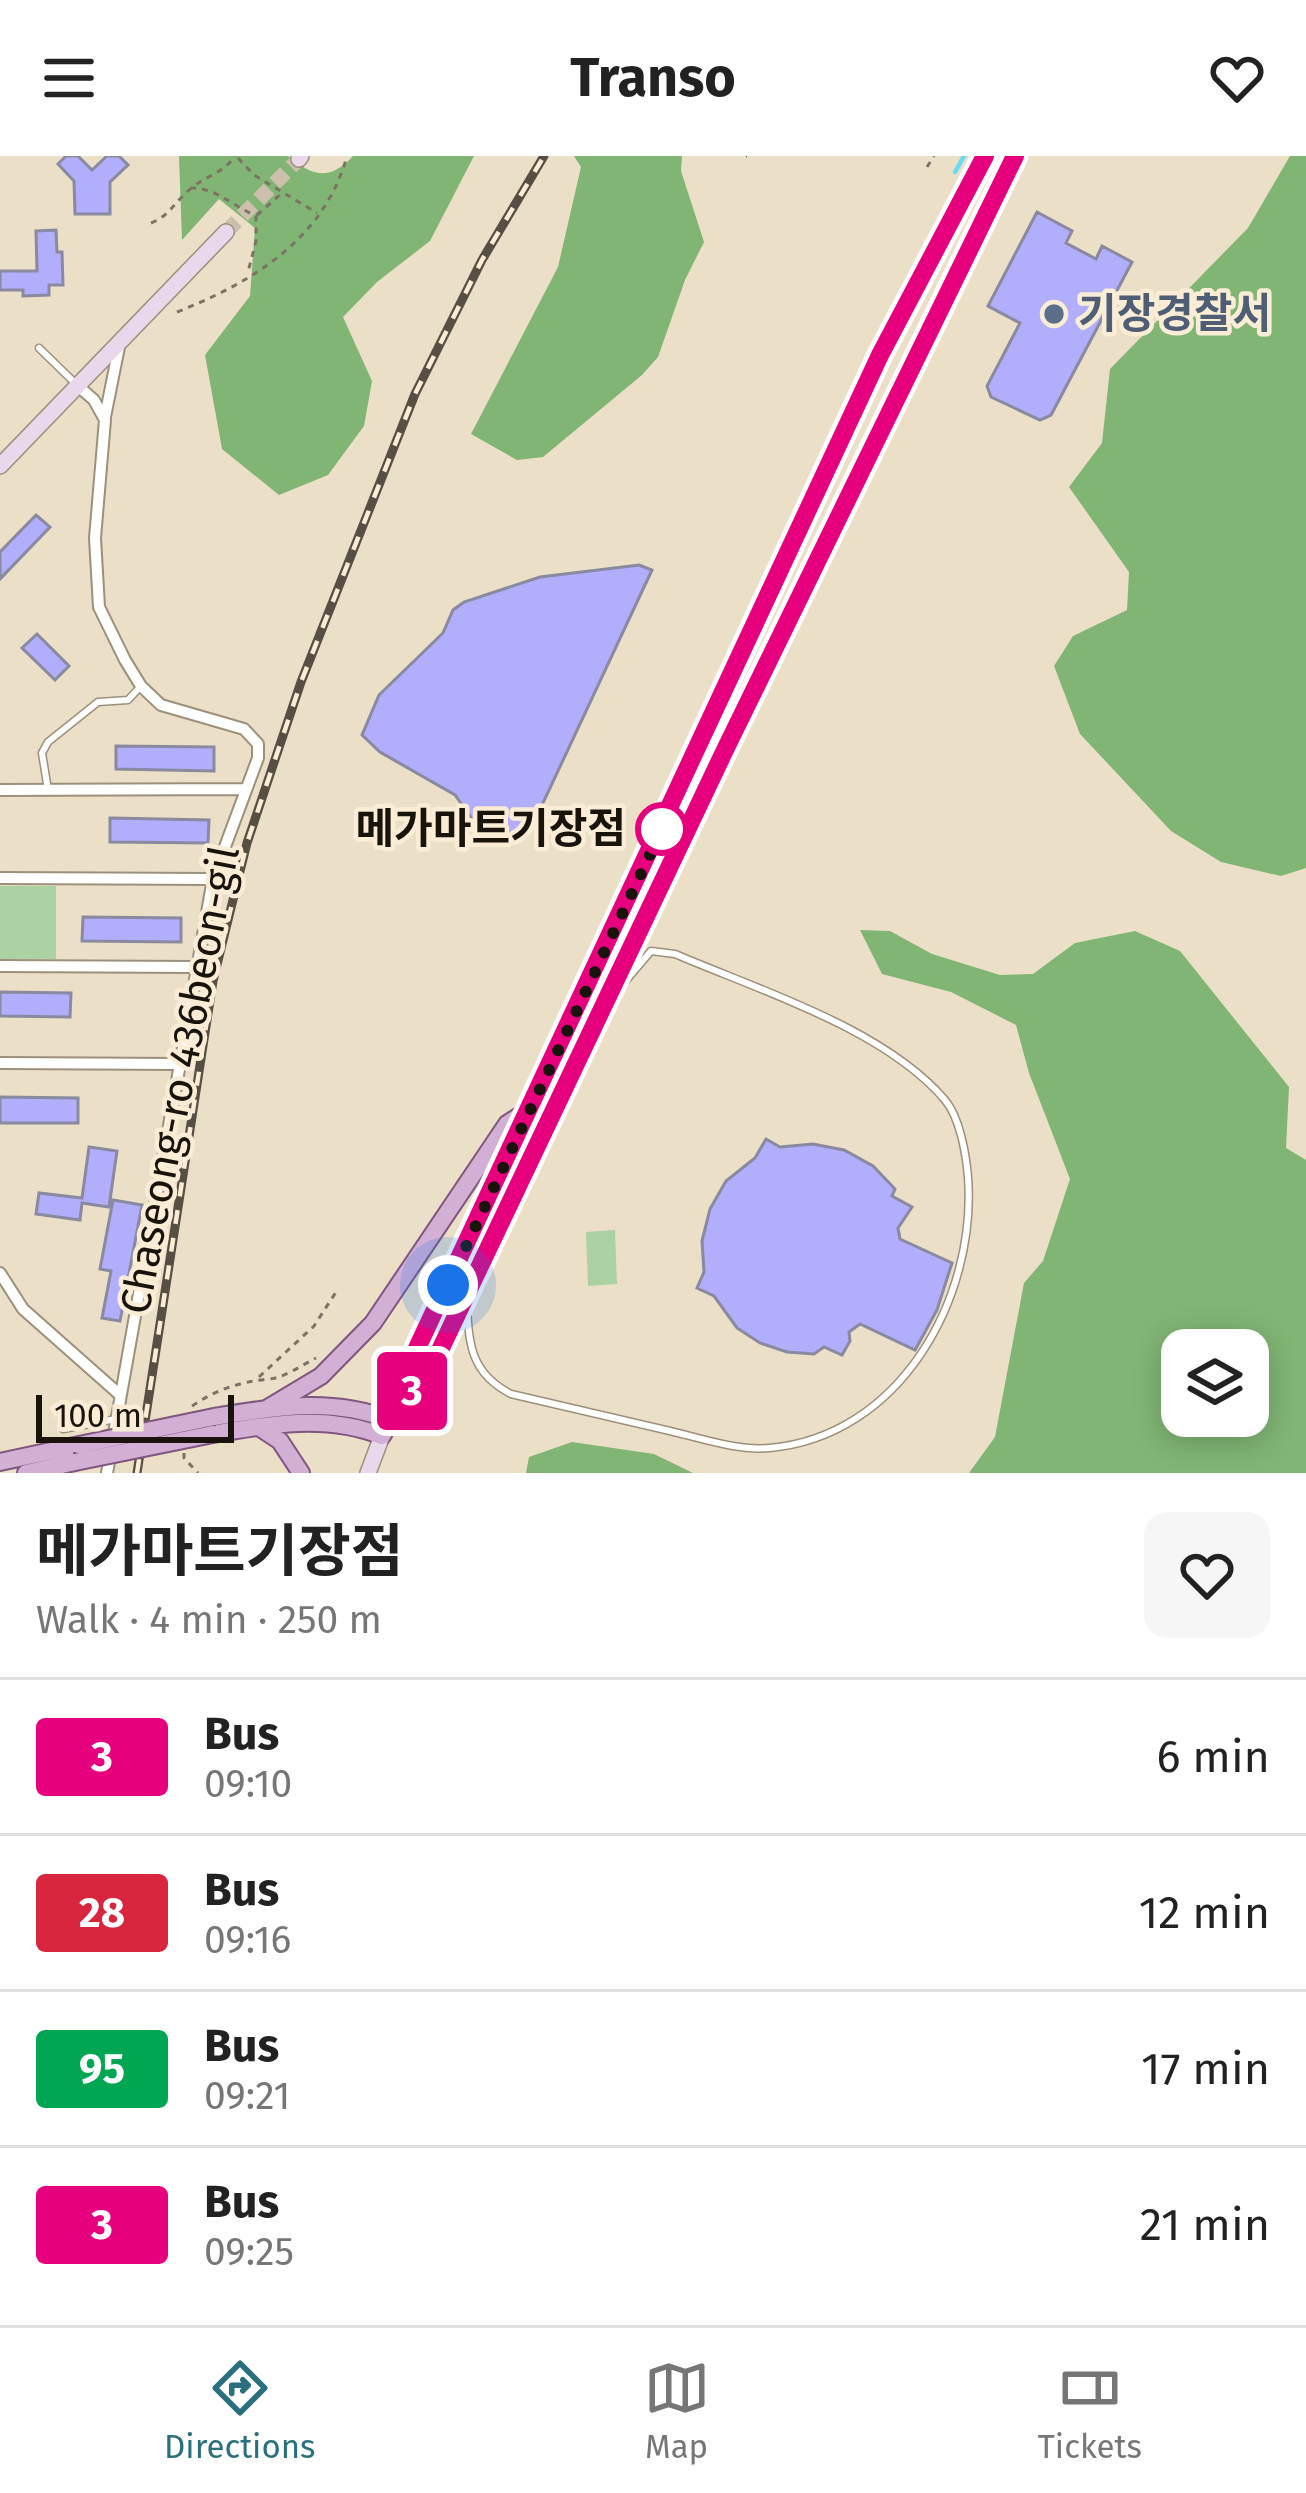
<!DOCTYPE html>
<html lang="en">
<head>
<meta charset="utf-8">
<style>
	:root { --surface:#fff; --page:#f6f6f6; --text:#222; --muted:#767676; --line:#e0e0e0; --accent:#296f7e }
	body { margin:0; font-family:"Fira Sans","Noto Sans KR",sans-serif; background:var(--page); color:var(--text); height:100vh; display:flex; flex-direction:column; font-size:45px; white-space:nowrap }
	* { box-sizing:border-box; margin:0 }
	p { font-size:39px; color:var(--muted) }
	.icon { flex:none; width:66px; height:66px; fill:none; stroke:currentColor; stroke-width:2; stroke-linecap:round; stroke-linejoin:round }
	.map { position:relative; height:1317px; overflow:hidden }
	.drawer { display:flex; flex-direction:column; background:var(--surface); flex:1 }
	.drawer>* { flex:none }
	.badge { padding:0 24px; border-radius:9px; font-size:42px; line-height:78px }
	.controls { position:absolute; left:1161px; top:1173px; display:grid; gap:24px }
	.controls a { display:grid; place-items:center; width:108px; height:108px; border-radius:24px; background:var(--surface); box-shadow:0 6px 30px #0003; font-size:60px }
	.scale { position:absolute; left:36px; bottom:30px; width:198px; box-sizing:border-box; padding-left:12px; border:6px solid #18130b; border-top:0; font-size:33px; line-height:42px; white-space:nowrap; color:#18130b; -webkit-text-stroke:9px #faecd5; paint-order:stroke }
	.you { position:absolute; width:60px; height:60px; margin:-30px; border:9px solid #fff; border-radius:50%; background:#1a73e8; box-shadow:0 0 0 18px #1a73e833 }
	.map>.badge { position:absolute; translate:-50% -50%; box-shadow:0 0 0 6px #fff }
	.round { display:grid; place-items:center; flex:none; width:126px; height:126px; border-radius:24px; background:var(--page) }
	.summary { display:flex; align-items:center; justify-content:space-between; height:204px; padding:0 36px }
	h1 { font-size:57px; font-weight:700; line-height:90px }
	ul { padding:0; list-style:none }
	li { display:flex; align-items:center; gap:36px; height:156px; padding:0 36px; border-top:3px solid var(--line) }
	li div { flex:1 }
	li b { display:block; font-size:45px }
	li em { font-style:normal }
	li .badge { min-width:132px; font-weight:700; text-align:center }
	header { display:flex; justify-content:space-between; align-items:center; height:156px; padding:0 36px; background:var(--surface); font-size:54px; font-weight:700 }
	.tab-bar { display:flex; justify-content:space-around; align-items:center; height:168px; border-top:3px solid var(--line); background:var(--surface); font-size:33px; color:var(--muted) }
	.tab-bar a { display:grid; justify-items:center; gap:6px }
	.tab-bar .on { color:var(--accent) }
	.map>svg:first-child { display:block }
	.green { fill:#acd1a3 }
	.forest { fill:#80b574; fill-rule:evenodd }
	.lines { fill:none; stroke-linecap:round; stroke-linejoin:round }
	.stream { stroke:#6adaf4; stroke-width:4.5 }
	.building { fill:#b1aefb; stroke:#89899f; stroke-width:3 }
	.secondary-tunnel { stroke:#ccc0ac; stroke-width:15; stroke-dasharray:15 8; stroke-linecap:butt }
	.lane-casing { stroke:#9c907b; stroke-width:9 }
	.street-casing { stroke:#9c907b; stroke-width:14 }
	.secondary-casing { stroke:#9c907b; stroke-width:18 }
	.primary-casing { stroke:#7f567d; stroke-width:20 }
	.path { stroke:#7c7364; stroke-width:3; stroke-dasharray:6 6; stroke-linecap:butt }
	.lane { stroke:#fff; stroke-width:6 }
	.street { stroke:#fff; stroke-width:10 }
	.secondary { stroke:#e9d7eb; stroke-width:15 }
	.primary { stroke:#d3afd6; stroke-width:16 }
	.rail-casing { stroke:#574f43; stroke-width:9 }
	.rail { stroke:#faecd5; stroke-width:4.5; stroke-dasharray:14; stroke-linecap:butt }
	.primary-bridge-casing { stroke:#7f567d; stroke-width:20; stroke-linecap:butt }
	.primary-bridge { stroke:#d3afd6; stroke-width:16 }
	.line-casing { stroke:#fff; stroke-width:27 }
	.line { stroke:#e6007e; stroke-width:18 }
	.walk { stroke:#18130b; stroke-width:12; stroke-dasharray:0 21.6 }
	.service-dot { fill:#5c6f8a; stroke:#faecd5; stroke-width:4.5 }
	.stop-dot { fill:#fff; stroke:#e6007e; stroke-width:6 }
	.labels { text-anchor:middle; dominant-baseline:central; stroke-width:9; stroke-linejoin:round; paint-order:stroke }
	.service-label { font-size:42px; font-weight:bold; fill:#4e5e75; stroke:#faecd5; text-anchor:start }
	.stop-label { font-size:42px; font-weight:bold; fill:#18130b; stroke:#faecd5; text-anchor:end }
	.street-label { font-size:42px; fill:#18130b; stroke:#faecd5 }
</style>
</head>
<body>
<header><svg class="icon" aria-label="menu" viewBox="0 0 24 24"><path d="M4 6h16M4 12h16M4 18h16"/></svg>Transo<svg class="icon" aria-label="heart" viewBox="0 0 24 24"><path d="M12 20l-8-8c-3-5 5-10 8-4 3-6 11-1 8 4z"/></svg></header>
<div class="map">
<svg width="1306" height="1317" viewBox="0 0 1306 1317">
	<rect width="100%" height="100%" fill="#ecdfc8"/>
	<path class="green" d="M0,730H56V803H0Z
		M615,1074L617,1128L588,1130L586,1076Z"/>
	<path class="forest" d="M179,0H288C313,21 330,25 353,0H474L430,85L377,126L343,161L372,225L364,270L328,319L279,339L222,293L205,199L250,140L255,72L219,43L182,84Z
		M574,0H682L681,15L704,86L685,124L658,201L642,219L543,301L517,304L471,278L558,111L581,11Z
		M1290,0H1306V712L1281,720L1221,706L1171,675L1080,578L1054,510L1073,480L1127,454L1129,416L1069,331L1102,287L1110,213L1248,72Z
		M860,774L890,775L932,798L1000,819L1033,818L1075,787L1135,775L1180,795L1289,931L1286,992L1306,1004V1317H969L995,1281L1024,1127L1043,1105L1070,1023L1029,917L1016,869L951,836L882,818ZM1182,1194H1248V1260H1182Z
		M572,1286L654,1298L693,1317H526L529,1301Z"/>
	<g class="lines">
		<path class="stream" d="M955,16L964,0"/>
	</g>
	<path class="building" d="M66,0H78L92,14L107,0H119L128,9L110,26V58H75L74,25L58,8Z
		M1037,56L1072,75L1066,87L1096,103L1102,90L1132,106L1051,259L1040,264L991,241L987,230L1020,167L988,150Z
		M56,74L57,96H62L63,129H49V139L23,140V134H0V115H37L36,75Z
		M36,359L50,371L0,423V396Z
		M639,409L652,414L536,662L522,677H509L472,663L455,639L380,596L362,579L379,539L443,477L453,454L464,446L540,421Z
		M37,478L69,510L55,524L22,492Z
		M116,590L214,591V615L116,613Z
		M110,662L209,664L208,687L110,686Z
		M83,761L181,762V786L82,785Z
		M0,836L71,837L70,861L0,860Z
		M0,941L78,942V967H0Z
		M766,983L780,991L813,988L844,994L873,1010L895,1033L892,1040L912,1051L898,1072L900,1083L952,1107L937,1154L915,1194L860,1168L849,1176L850,1185L842,1199L824,1191L814,1198L787,1196L760,1187L737,1172L714,1140L697,1132L704,1116L702,1085L710,1053L726,1025L755,1002Z
		M89,991L117,995L109,1051L82,1047L80,1064L36,1058L39,1037L82,1042Z
		M113,1044L142,1049L120,1165L102,1162L111,1115L100,1113Z"/>
	<g class="lines">
		<path class="secondary-tunnel" d="M226,76L299,3"/>
		<g class="lane-casing">
			<path id="lane" d="M39,192L76,228
				M48,634L42,597L48,586L98,546L128,544L141,530
				M467,1148C468,1189 472,1218 511,1238C564,1250 617,1263 670,1275C700,1282 738,1295 769,1292C900,1281 977,1142 968,1021C966,998 960,962 945,944C885,873 759,834 675,798L651,795L622,829
				M63,1273L116,1263"/>
		</g>
		<g class="street-casing">
			<path id="street" d="M78,230L94,244L105,264L95,382L99,451L125,504L141,530L161,549L244,573L258,588V602L213,723L107,1317
				M105,261L119,191
				M0,634L245,633
				M0,722L213,723
				M0,810L196,811
				M0,907L178,908
				M0,1117L23,1153L119,1238"/>
		</g>
		<g class="secondary-casing">
			<path id="secondary" d="M299,3L301,0
				M0,310L226,76
				M368,1317L382,1280"/>
		</g>
		<g class="primary-casing">
			<path id="primary" d="M406,1239L405,1218L880,199L985,0
				M266,1253L321,1220L373,1167L507,968L530,953
				M214,1261C275,1251 332,1241 390,1264
				M259,1271L280,1285L301,1317
				M213,1278C270,1268 327,1258 382,1280L406,1239L423,1230L725,596L1015,0
				M0,1306L79,1289
				M26,1317L75,1306"/>
		</g>
		<path class="path" d="M746,0H747
			M238,2L254,19L317,57
			M927,11L934,0
			M190,32C215,31 233,50 256,60V85L248,116
			M257,59L281,38
			M151,67C169,60 174,47 188,35C204,20 223,18 235,0
			M177,156C253,126 324,83 347,0
			M259,1221L314,1170L338,1133
			M192,1250C217,1233 240,1226 269,1223C284,1222 302,1209 316,1202
			M184,1297V1302L198,1317"/>
		<use href="#lane" class="lane"/>
		<use href="#street" class="street"/>
		<use href="#secondary" class="secondary"/>
		<use href="#primary" class="primary"/>
		<g class="rail-casing">
			<path id="rail" d="M137,1317L213,825L247,687L301,526L415,238L482,104L544,0"/>
		</g>
		<use href="#rail" class="rail"/>
		<g class="primary-bridge-casing">
			<path id="primary-bridge" d="M79,1289L214,1261
				M75,1306L213,1278"/>
		</g>
		<use href="#primary-bridge" class="primary-bridge"/>
	</g>
	<g class="lines">
		<g class="line-casing">
			<path id="line" d="M985,0L880,199L405,1218L406,1239L423,1230L724,596L1015,0"/>
		</g>
		<use href="#line" class="line"/>
		<path class="walk" d="M448,1129L662,673"/>
	</g>
	<circle class="service-dot" cx="1054" cy="158" r="12"/>
	<circle class="stop-dot" cx="662" cy="673" r="24"/>
	<g class="labels">
		<g class="service-label">
			<text x="1078" y="158">기장경찰서</text>
		</g>
		<g class="stop-label">
			<text x="626" y="673">메가마트기장점</text>
		</g>
		<g class="street-label">
			<text transform="translate(180 924) rotate(-79)">Chaseong-ro 436beon-gil</text>
		</g>
	</g>
</svg>
<div class="controls">
<a><svg class="icon" aria-label="layers" viewBox="0 0 24 24"><path d="M12 4l9 5-9 5-9-5zM3 14l9 5 9-5"/></svg></a>
</div>
<div class="scale">100 m</div>
<div class="you" style="left:448px;top:1129px"></div>
<b class="badge" style="left:412px;top:1235px;background:#e6007e;color:#fff">3</b>
</div>
<section class="drawer">
<div class="summary"><div><h1>메가마트기장점</h1><p>Walk · 4 min · 250 m</p></div><a class="round"><svg class="icon" aria-label="heart" viewBox="0 0 24 24"><path d="M12 20l-8-8c-3-5 5-10 8-4 3-6 11-1 8 4z"/></svg></a></div>
<ul>
<li><span class="badge" style="background:#e6007e;color:#fff">3</span><div><b>Bus</b><p>09:10</p></div><em>6 min</em></li>
<li><span class="badge" style="background:#d7263d;color:#fff">28</span><div><b>Bus</b><p>09:16</p></div><em>12 min</em></li>
<li><span class="badge" style="background:#00a651;color:#fff">95</span><div><b>Bus</b><p>09:21</p></div><em>17 min</em></li>
<li><span class="badge" style="background:#e6007e;color:#fff">3</span><div><b>Bus</b><p>09:25</p></div><em>21 min</em></li>
</ul>
</section>
<nav class="tab-bar">
<a class="on"><svg class="icon" aria-label="directions" viewBox="0 0 24 24"><path d="M12 3l9 9-9 9-9-9zM9 14v-3h6M13 9l2 2-2 2"/></svg>Directions</a>
<a><svg class="icon" aria-label="map" viewBox="0 0 24 24"><path d="M3 6l6-2 6 2 6-2v14l-6 2-6-2-6 2zM9 4v14M15 6v14"/></svg>Map</a>
<a><svg class="icon" aria-label="tickets" viewBox="0 0 24 24"><path d="M3 7h18v10H3zM15 7v10"/></svg>Tickets</a>
</nav>
</body>
</html>
